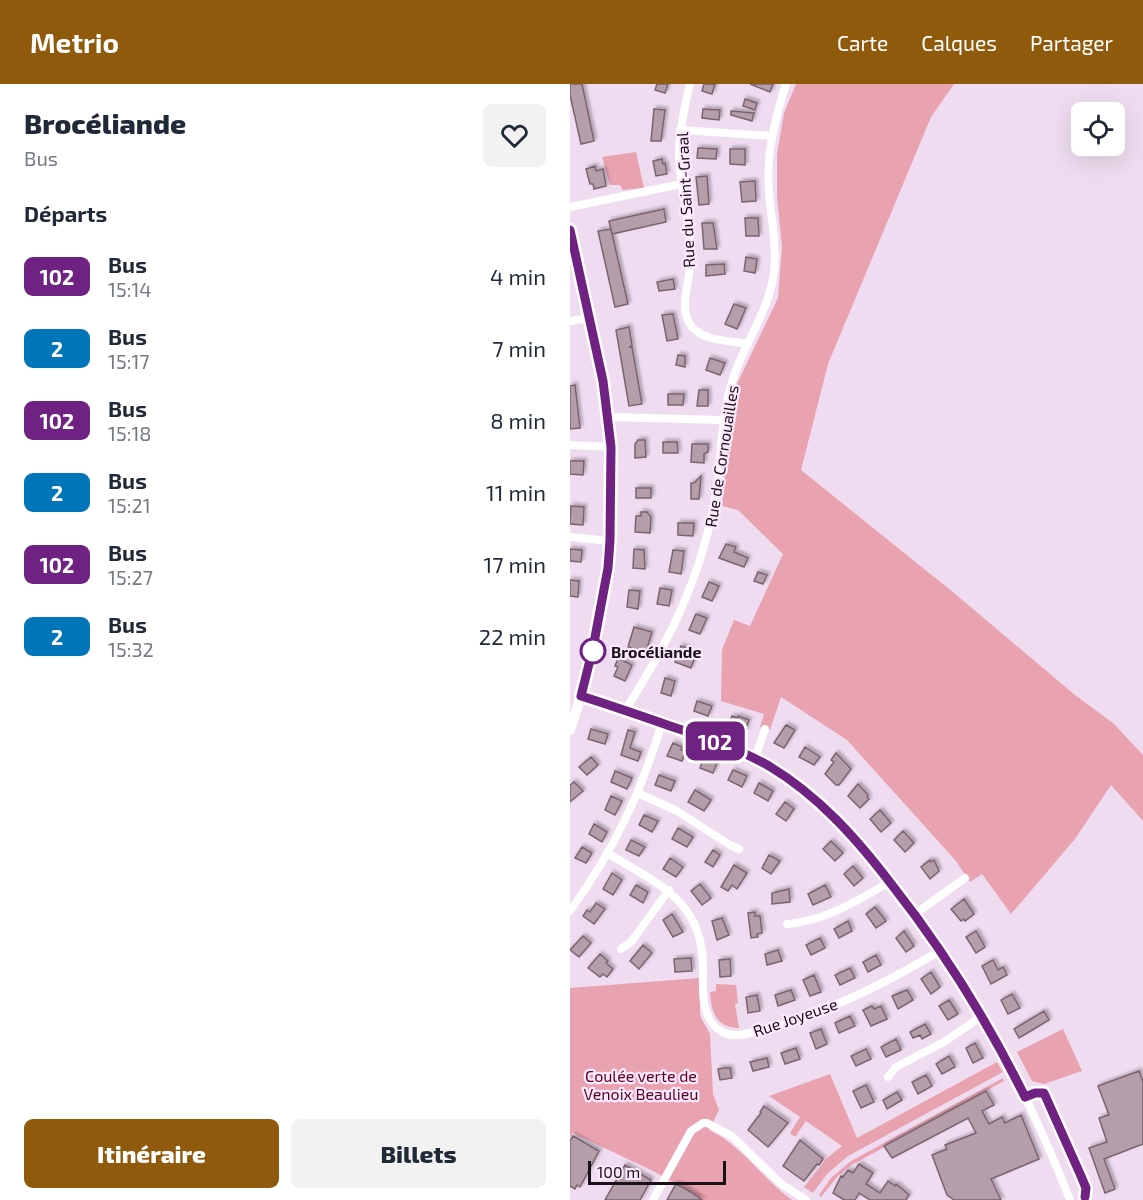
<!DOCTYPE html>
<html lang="fr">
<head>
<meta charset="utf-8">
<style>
	:root { --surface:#fff; --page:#f2f2f3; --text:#1f2937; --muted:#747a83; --accent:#8f5a0b }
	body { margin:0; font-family:"Exo 2",sans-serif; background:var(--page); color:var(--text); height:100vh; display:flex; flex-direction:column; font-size:22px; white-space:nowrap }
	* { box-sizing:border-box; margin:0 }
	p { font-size:20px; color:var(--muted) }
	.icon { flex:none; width:33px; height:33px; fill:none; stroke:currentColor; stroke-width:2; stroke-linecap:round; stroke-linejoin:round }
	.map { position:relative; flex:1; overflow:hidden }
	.sheet { display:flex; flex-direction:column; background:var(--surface); width:570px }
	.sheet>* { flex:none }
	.badge { padding:0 12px; border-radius:9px; font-size:21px; line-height:39px }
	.controls { position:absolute; left:501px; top:18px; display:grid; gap:12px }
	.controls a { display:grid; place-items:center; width:54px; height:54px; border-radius:9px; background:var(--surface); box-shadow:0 6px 24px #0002; font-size:30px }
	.scale { position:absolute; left:18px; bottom:15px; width:138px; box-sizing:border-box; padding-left:6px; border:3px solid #181118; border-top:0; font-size:16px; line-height:21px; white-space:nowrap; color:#181118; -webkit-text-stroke:4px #fde9fd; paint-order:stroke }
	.map>.badge { position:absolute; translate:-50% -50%; box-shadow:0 0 0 3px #fff }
	h2 { padding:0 24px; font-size:22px; line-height:54px }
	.round { display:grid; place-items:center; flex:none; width:63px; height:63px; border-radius:9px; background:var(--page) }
	.summary { display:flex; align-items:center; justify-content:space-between; height:102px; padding:0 24px }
	h1 { font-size:28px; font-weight:800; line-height:45px }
	.primary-button { display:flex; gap:12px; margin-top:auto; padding:12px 24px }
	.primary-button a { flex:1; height:69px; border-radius:9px; background:var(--accent); color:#fff; font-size:24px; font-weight:800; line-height:69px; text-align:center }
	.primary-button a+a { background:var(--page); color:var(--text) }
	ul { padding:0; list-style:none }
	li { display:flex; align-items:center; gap:18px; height:72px; padding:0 24px }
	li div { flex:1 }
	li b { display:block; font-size:22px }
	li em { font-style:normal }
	li .badge { min-width:66px; font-weight:700; text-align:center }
	header { display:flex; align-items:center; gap:36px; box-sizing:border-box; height:84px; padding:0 30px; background:var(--accent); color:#fff }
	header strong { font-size:28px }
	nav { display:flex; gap:33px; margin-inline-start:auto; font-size:21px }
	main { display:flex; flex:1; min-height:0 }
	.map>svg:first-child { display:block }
	.green { fill:#e9a2af }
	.building { fill:#b69daa; stroke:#7b646f; stroke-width:1.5; filter:url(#shadow) }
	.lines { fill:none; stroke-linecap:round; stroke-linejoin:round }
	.street { stroke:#fff; stroke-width:8 }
	.secondary { stroke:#fff; stroke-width:10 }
	.line-casing { stroke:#fff; stroke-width:14 }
	.line { stroke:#702283; stroke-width:9 }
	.stop-dot { fill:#fff; stroke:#702283; stroke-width:3 }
	.labels { text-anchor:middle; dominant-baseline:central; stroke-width:4.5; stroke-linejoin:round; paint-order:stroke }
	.street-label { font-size:16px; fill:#181118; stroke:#fde9fd }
	.stop-label { font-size:16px; font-weight:bold; fill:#181118; stroke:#fde9fd; text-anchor:start }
	.park-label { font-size:16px; fill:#590023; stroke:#fde9fd }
</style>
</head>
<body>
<header>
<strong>Metrio</strong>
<nav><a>Carte</a><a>Calques</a><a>Partager</a></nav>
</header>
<main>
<section class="sheet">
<div class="summary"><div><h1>Brocéliande</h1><p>Bus</p></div><a class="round"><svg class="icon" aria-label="heart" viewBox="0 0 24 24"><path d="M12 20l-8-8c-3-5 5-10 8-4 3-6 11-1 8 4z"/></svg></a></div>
<h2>Départs</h2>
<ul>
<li><span class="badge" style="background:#702283;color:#fff">102</span><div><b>Bus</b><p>15:14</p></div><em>4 min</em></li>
<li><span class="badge" style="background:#0075b8;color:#fff">2</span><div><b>Bus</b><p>15:17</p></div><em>7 min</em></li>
<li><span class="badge" style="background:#702283;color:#fff">102</span><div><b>Bus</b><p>15:18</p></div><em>8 min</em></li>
<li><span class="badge" style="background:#0075b8;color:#fff">2</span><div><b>Bus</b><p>15:21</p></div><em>11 min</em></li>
<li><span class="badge" style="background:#702283;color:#fff">102</span><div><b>Bus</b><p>15:27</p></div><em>17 min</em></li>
<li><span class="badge" style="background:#0075b8;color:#fff">2</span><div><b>Bus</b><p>15:32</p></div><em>22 min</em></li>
</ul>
<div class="primary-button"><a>Itinéraire</a><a>Billets</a></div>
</section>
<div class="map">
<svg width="573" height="1116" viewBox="0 0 573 1116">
	<defs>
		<filter id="shadow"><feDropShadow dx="2.5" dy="-2.5" stdDeviation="1.5" flood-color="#0004"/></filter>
	</defs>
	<rect width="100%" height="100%" fill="#efdcf0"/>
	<path class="green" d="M226,0H384L361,33L258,280L231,386L384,509L505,611L543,639L573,671V737L541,701L505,755L441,830L412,790L400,798L386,777L277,656L211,613L200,646L190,643L194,630L151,617L152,566L164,536L180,542L213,470L168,426L152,422L160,335L167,300L208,214L212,163L207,113V70L214,29Z
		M66,68L74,104L53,106L50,101H40L32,73Z
		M130,894V932L140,950L143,1010L149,1026L139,1046C172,1061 193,1096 222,1116H132L85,1088L3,1049L0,1054V904Z
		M146,900L166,901L168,919L165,920L169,944C146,944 141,927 140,908L146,907Z
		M493,945L512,987L474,1000L462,997L447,968Z
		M427,978L433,988L278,1072L257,1090L243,1109L234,1103L257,1074L272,1062L236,1037L225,1053L220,1049L230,1033L199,1012L260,990L287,1054Z
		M433,994L434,997L280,1082L267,1093L251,1113L249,1111L261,1094L281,1077Z"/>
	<path class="building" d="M0,0H12L24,57L11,60L0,11Z
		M87,0H98L95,9L85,6Z
		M134,0H145L142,10L132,7Z
		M180,0H203L200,8Z
		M175,15L187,19L185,26L173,22Z
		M84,25L95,26L91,57H81Z
		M133,25L150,26L149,36L132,34Z
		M161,27L184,29L182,37L161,31Z
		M128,64L147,65L146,75L127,74Z
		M160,65H175V81L160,80Z
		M92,75L93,80L95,79L97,90L86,92L83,77Z
		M25,82L26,87L33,85L36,102L24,105L23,100H20L16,85Z
		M137,92L139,120L129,121L126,93Z
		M185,97L186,117L172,118L170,98Z
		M94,125L96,138L42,150L39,137Z
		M175,134H188L189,152H176Z
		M132,139H143L147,165H134Z
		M41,145L58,220L45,223L28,147Z
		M176,173L187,175L185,189L174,187Z
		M154,180L155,190L136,192V181Z
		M103,195L105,205L89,207L87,198Z
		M164,220L176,224L167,245L155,240Z
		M103,230L108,255L97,257L92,231Z
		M59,243L62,262L59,263H62L72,320L59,322L46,246Z
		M108,271L115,272V283L106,281Z
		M140,274L155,279L150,291L136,286Z
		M5,301L10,344L0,345V302Z
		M129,306H138V322H127Z
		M98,310H114L113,321H98Z
		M68,356H75L76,373L65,374V360Z
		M93,358H107L108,369H93Z
		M122,360H138V368L134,370V379L121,378Z
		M0,377H14L13,391L0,390Z
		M131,392L129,415H121V399H124Z
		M66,404H81V414H66Z
		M1,422L14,423L13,441L0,440Z
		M71,428H77L81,433L80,449L65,448L66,432H71Z
		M108,439H124L123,452L108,451Z
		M156,460L166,463L164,468L178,474L174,483L149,474Z
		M0,465L12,466L11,478L0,477Z
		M64,465L74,466L75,485L63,484Z
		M103,466L114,467L111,490L99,488Z
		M188,488L197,491L193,500L184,497Z
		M0,496L9,497L8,513L0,512Z
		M139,498L149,502L142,517L132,513Z
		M90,504L102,506L99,522L87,520Z
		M59,506L70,507L68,525L57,523Z
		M126,530L137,534L130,550L119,546Z
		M64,543L82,548L76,568L58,563Z
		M111,562L119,565L117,570L125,573L121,584L105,578Z
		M48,574L62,581L55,597L44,592L48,583L45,582Z
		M95,594L105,597L101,612L91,609Z
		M127,617L142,622L138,632L124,627Z
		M162,632L167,634L168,632L179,636L175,647L159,640Z
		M216,641L225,646L214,664L204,659Z
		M21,645L38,650L35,660L18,655Z
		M58,646L65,648L60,664L71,668L68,677L51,671Z
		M103,659L112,663L111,666L115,667L112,677L97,672Z
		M235,663L250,673L244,681L229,673Z
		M266,669L281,685L269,701H266L255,690L264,678L261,676Z
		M21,673L28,681L17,691L9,683Z
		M134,673L147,679L143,689L130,684Z
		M163,686L177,692L172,703L158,696Z
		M45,687L62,694L57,705L41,698Z
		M89,691L105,697L101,707L85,701Z
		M4,698L13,707L0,718V701Z
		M189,699L203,707L198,717L184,709Z
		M288,700L298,711L297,713L299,715L290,724L278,712Z
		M125,706L141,716L134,727L118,718Z
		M41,712L52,717L45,731L35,726Z
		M215,718L224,725L216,737L206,730Z
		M310,726L321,739L311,748L300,735Z
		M74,731L88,737L82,748L69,741Z
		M24,740L37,748L32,758L19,750Z
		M108,744L123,753L117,763L102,755Z
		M333,747L344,759L335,768L324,756Z
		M61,756L75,763L69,772L56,766Z
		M261,757L273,769L265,777L253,765Z
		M12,763L22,769L16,779L5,774Z
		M143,766L150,771L143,783L135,778Z
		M199,771L210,777L201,790L192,784Z
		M100,774L113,783L106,793L93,785Z
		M360,776L361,778L364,776L369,787L360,795L351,783Z
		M164,781L177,789L167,805L162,801L158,807L151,803Z
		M283,782L293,794L284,802L274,790Z
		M42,789L52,796L43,811L33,805Z
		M130,800L141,814L132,821L121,807Z
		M66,801L78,808L73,819L60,811Z
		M255,801L261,813L243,821L238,810Z
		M219,805L220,818L202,820V809Z
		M394,815L404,830L395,837L394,835L391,837L381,825Z
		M26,819L35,825L24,840L13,832L17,826L20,828Z
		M305,823L316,837L306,844L296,830Z
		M185,828V832H190L192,849L187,850L188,853L181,854L178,829Z
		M102,830L113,848L103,853L93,836Z
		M152,834L159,851L147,856L142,837Z
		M278,837L282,847L269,854L264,845Z
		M334,847L344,862L336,868L326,854Z
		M406,847L415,863L406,869L396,853Z
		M13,852L21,859L9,873L0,866Z
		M250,854L255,864L241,871L236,861Z
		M73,861L82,869L69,885L60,877Z
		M208,866L212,877L197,881L195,870Z
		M30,870L38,877L36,879L43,885L37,893L33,890L30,893L18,884Z
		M306,871L311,881L298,888L293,878Z
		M121,874L122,887L105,888L104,875Z
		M160,875L161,892L150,893L149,876Z
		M423,876L428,886L433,883L437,891L421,900L412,882Z
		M280,884L285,894L270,901L265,891Z
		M361,888L370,903L361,910L351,895Z
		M244,891L251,908L240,912L233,896Z
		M221,906L225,916L208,922L205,911Z
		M337,906L343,916L328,925L322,912Z
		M442,910L450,924L438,930L431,916Z
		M187,911L190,927L178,929L176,913Z
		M379,916L388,930L378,936L369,922Z
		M302,922L304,925L311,922L317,935L301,942L293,926Z
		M474,927L479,936L449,954L444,945Z
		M280,932L285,942L269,949L265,939Z
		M355,940L361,950L352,955L350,951L343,954L340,948Z
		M251,945L257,960L246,965L240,949Z
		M326,955L331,966L316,973L311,963Z
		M405,959L413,974L403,979L396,964Z
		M226,964L230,975L215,980L211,969Z
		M296,965L301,975L286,982L281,972Z
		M379,972L385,983L372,990L366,980Z
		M197,974L199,983L183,987L180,978Z
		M154,984H160L162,994L150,996L148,985Z
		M569,987L573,998V1060L534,1075L545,1105L535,1109L519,1064L537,1058L529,1034L539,1031L528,1002Z
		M356,991L362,1002L348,1010L342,998Z
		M296,1001L304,1018L291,1024L283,1007Z
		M416,1007L424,1021L412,1027L419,1040L432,1033L435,1039L451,1031L469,1075L421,1095L431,1116H384L377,1111L362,1071L377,1065L375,1061L406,1049L398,1034L322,1074L314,1062Z
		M327,1008L332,1016L317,1025L313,1016Z
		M194,1022L218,1039L198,1063L178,1046L191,1029L190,1028Z
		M3,1052L29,1067L10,1103L7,1101L5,1105L0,1102V1057Z
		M230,1056L253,1075L249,1081L247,1080L234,1097L213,1082Z
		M289,1080L303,1089L296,1100L310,1109L318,1097L325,1102L326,1100L339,1111L336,1116H300L289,1109L285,1116H274L263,1109L271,1092L273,1093L278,1086L283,1089Z
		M55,1081L81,1096L70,1116H35Z
		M106,1100L121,1108L132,1116H97Z"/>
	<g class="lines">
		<path class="street" d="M120,0C114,24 109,48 109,72C110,110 123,142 120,181C119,202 108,226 122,243C133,257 162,257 178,260
			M110,46L202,52
			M0,123L111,100
			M0,237L20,234
			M37,333L153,336
			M0,361L41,363
			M0,453L40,457
			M11,612C41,622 72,632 102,642C135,653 168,664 198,682C249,711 286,755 322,801C397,897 456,1002 500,1116
			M55,627C98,558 129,500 144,420C152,379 150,338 162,298C173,260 199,229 204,188C207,161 201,134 199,107C196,70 205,35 216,0
			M185,674L195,645
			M68,709L107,727L160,761L169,765
			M39,770C89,801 134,817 133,886C133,903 131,924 142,939C147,946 156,951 165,951C180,951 196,945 210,941C266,924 320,897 371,866
			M0,827C44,766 70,711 92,639
			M345,830L395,794
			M217,840C254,838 288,816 320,798
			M51,865L61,858L99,806
			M318,993L326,983L374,958L412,932
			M83,1116L121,1047L133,1039H137L162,1052L210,1099L236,1116"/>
		<path class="secondary" d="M0,146L33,297L41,363L42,399L38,484L23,564L11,612L0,646"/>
	</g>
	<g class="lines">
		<g class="line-casing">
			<path id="line" d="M0,146L33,297L41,363L40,456L38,484L23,564L11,612C43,622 74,633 106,644C138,654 169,665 199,682C249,712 287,755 322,801C374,867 418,938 455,1013L465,1009H474L511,1092L516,1104L515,1113"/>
		</g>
		<use href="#line" class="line"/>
	</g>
	<circle class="stop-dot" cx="23" cy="567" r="12"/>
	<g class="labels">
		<g class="street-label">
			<text transform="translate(115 116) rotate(-93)">Rue du Saint-Graal</text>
			<text transform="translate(151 372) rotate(-81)">Rue de Cornouailles</text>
			<text transform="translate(225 933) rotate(-19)">Rue Joyeuse</text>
		</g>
		<g class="stop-label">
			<text x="41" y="567">Brocéliande</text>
		</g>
		<g class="park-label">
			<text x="71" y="991">Coulée verte de<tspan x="71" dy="18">Venoix Beaulieu</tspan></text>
		</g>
	</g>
</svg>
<div class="controls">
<a><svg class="icon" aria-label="locate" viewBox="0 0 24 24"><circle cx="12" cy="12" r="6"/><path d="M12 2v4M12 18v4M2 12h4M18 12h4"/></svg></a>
</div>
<div class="scale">100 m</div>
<b class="badge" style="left:145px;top:657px;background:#702283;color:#fff">102</b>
</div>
</main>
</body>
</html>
